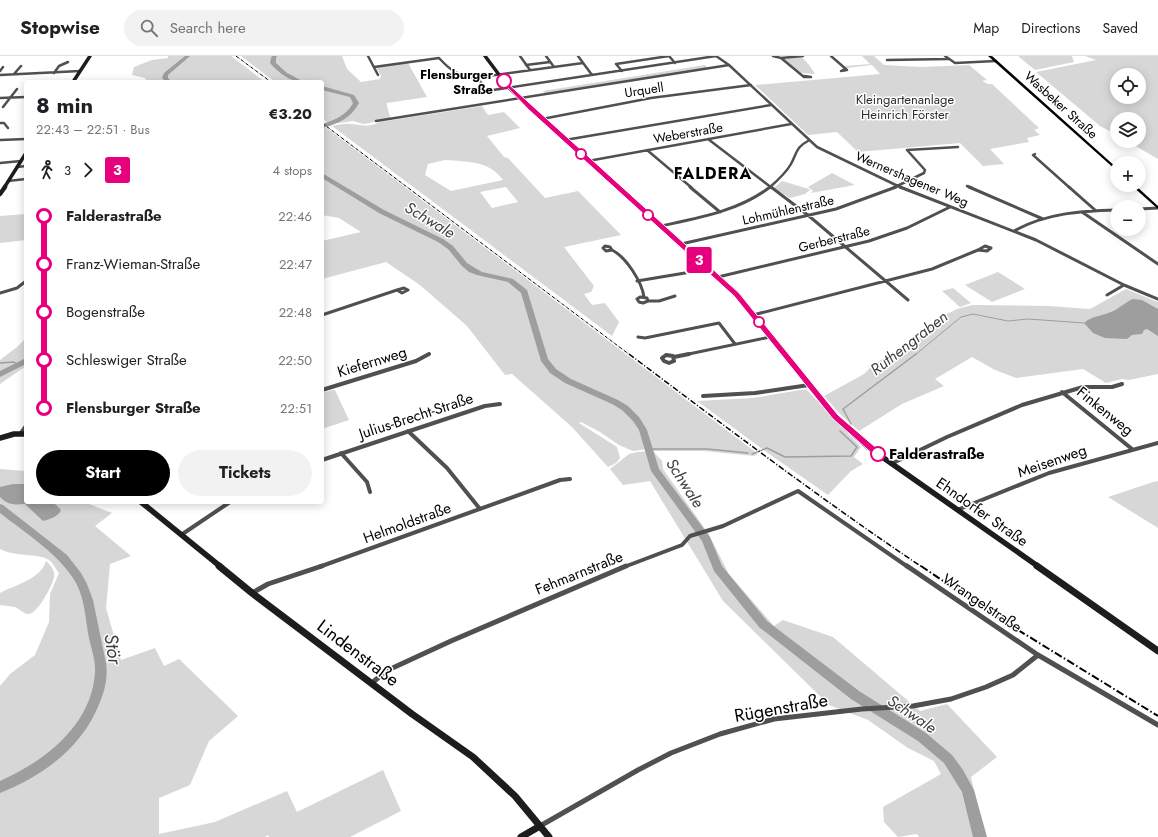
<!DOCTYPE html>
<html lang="en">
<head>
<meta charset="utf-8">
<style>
	:root { --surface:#fff; --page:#f2f2f2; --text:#202124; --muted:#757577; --line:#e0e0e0; --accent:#000 }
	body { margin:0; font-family:Jost,sans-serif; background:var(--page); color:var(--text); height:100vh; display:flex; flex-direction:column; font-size:15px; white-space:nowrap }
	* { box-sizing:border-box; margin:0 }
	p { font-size:13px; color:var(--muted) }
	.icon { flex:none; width:22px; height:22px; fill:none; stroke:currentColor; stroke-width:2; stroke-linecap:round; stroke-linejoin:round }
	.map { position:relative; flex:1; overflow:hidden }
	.details { position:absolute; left:24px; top:24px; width:300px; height:424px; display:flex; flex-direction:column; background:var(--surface); border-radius:4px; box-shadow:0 2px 10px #0003 }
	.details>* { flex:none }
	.badge { padding:0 8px; border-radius:3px; font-size:14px; line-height:26px }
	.buttons { position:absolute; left:1110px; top:12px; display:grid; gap:8px }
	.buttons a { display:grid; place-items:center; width:36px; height:36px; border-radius:50%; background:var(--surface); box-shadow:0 2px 10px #0003; font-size:20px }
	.map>.badge { position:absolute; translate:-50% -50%; box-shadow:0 0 0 2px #fff }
	.legs { display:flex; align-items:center; gap:6px; height:44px; padding:0 12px; font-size:13px }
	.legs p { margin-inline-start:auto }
	.head { display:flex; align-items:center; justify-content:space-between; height:68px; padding:0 12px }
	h1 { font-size:22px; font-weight:700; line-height:30px }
	.button { display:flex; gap:8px; margin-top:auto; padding:8px 12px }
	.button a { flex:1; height:46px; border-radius:24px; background:var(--accent); color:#fff; font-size:16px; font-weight:700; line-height:46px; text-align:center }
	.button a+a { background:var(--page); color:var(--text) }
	ul { padding:0 12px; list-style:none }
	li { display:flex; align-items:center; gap:14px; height:48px; font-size:15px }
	li i { display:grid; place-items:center; width:6px; height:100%; margin:0 5px; background:currentColor }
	li i::after { content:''; width:10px; height:10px; margin:-5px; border:3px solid; border-radius:50%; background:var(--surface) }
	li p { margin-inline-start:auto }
	li:first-child i { background:linear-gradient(#0000 50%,currentColor 0) }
	li:last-child i { background:linear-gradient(currentColor 50%,#0000 0) }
	header { display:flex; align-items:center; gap:24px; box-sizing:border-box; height:56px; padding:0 20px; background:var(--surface); border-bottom:1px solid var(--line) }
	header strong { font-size:19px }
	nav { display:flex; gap:22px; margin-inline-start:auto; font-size:14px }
	.search { width:280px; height:36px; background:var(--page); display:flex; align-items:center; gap:10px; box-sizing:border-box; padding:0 14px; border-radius:22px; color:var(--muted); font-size:15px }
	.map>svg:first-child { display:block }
	.green { fill:#d7d7d7; fill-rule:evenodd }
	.water { fill:#9e9e9e }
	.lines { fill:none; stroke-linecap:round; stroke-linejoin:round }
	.stream-far1 { stroke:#9e9e9e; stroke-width:1 }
	.stream { stroke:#9e9e9e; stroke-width:1.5 }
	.river { fill:#9e9e9e; fill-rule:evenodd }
	.street-far3 { stroke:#505050; stroke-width:2.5 }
	.street-far2 { stroke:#505050; stroke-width:3 }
	.street-far1 { stroke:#505050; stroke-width:4 }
	.street { stroke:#505050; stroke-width:5 }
	.secondary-far3 { stroke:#1d1d1d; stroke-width:3.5 }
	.secondary-far2 { stroke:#1d1d1d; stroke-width:4.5 }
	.secondary-far1 { stroke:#1d1d1d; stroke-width:5.5 }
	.secondary { stroke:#1d1d1d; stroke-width:7 }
	.primary { fill:#000; fill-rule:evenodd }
	.rail-far2 { stroke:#000; stroke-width:1; stroke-dasharray:3.5 1 0.5 1; stroke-linecap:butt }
	.rail-far1 { stroke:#000; stroke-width:1.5; stroke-dasharray:6 2 1 2; stroke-linecap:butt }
	.rail { stroke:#000; stroke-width:2; stroke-dasharray:8 2.5 1.5 2.5; stroke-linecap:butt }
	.line-1 { fill:#e6007e; stroke:#fff }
	.stop-1-dot { fill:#fff; stroke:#e6007e; stroke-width:2 }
	.labels { text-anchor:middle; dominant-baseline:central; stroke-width:3; stroke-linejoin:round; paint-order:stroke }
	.far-stop-label { font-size:13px; font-weight:bold; fill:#000; stroke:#fff; text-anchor:end }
	.far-street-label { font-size:13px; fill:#000; stroke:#fff }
	.far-park-label { font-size:13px; fill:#2e2e2e; stroke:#fff }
	.street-label { font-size:15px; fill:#000; stroke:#fff }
	.stop-label { font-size:15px; font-weight:bold; fill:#000; stroke:#fff; text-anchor:start }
	.far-district-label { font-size:16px; font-weight:bold; letter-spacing:1px; fill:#000; stroke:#fff }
	.water-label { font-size:16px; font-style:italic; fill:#3f3f3f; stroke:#fff }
	.near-street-label { font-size:18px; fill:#000; stroke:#fff }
	.near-water-label { font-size:19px; font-style:italic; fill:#3f3f3f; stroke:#fff }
</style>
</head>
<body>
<header>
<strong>Stopwise</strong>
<div class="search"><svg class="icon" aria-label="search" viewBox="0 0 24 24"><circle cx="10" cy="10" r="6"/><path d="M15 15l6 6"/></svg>Search here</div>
<nav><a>Map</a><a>Directions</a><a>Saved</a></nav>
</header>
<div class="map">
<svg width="1158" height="781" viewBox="0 0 1158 781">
	<rect width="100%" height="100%" fill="#fff"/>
	<path class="green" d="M168,0H231L265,26H147L145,22L132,19L134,11L152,4L168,2Z
		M241,0H273L272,2H273L275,0H342L347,13L361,26L380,23L381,20L376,11L408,7L427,41L387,47V50L390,61L393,62L376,65L370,67L363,68L353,65L332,68C342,64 354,58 357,47L338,64L328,67L322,62V26H275Z
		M862,0H874L884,9L921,11L969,9L987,24L982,25L988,28H992L1039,72L1034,74L1040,79L1027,82L1029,86L990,93L1004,108L983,110L960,87L858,96L837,76L808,79L755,29L880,18L872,9L846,12L845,10L870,8Z
		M1018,0H1072L1074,6L1035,14Z
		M1085,0H1158V103L1127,85H1139V63H1117V79L1100,70L1036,16L1096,4ZM1117,19H1139V41H1117Z
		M802,1L810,10L815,18L802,17L782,3Z
		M705,9L708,12L546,38L543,35Z
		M482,50L488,59L504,56L520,72L487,80L504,101L508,102L545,142L578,135L621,179L564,191L594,230L591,236L584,238L592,249L605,247L619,266L612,280L332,70C338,69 345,67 351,68C364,69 367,72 380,66ZM445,104C467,106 489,104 503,124L451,135L425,119L428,108ZM506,131L518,146L492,152L480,136Z
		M322,70H324L758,398L754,400L704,395H653L662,405L663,413L708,477L729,518L774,570L783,564L833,581L920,655L947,648L997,701L971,721L985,781H919L917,778L898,781L884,766L883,751L941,718L934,705L908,692L868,664L829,649L723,545L650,425L623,429L610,413L629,398L637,396L652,395H648V393L633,395L619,389L600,376L581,366L579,367L617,391L620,402L616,407L608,411L572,371L512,318L505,319L467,270L420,229L386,206L322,223V185L361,176L339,162L322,159Z
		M832,117L855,129L811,137L813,135L808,131Z
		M782,125L809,133L810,134L805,138L790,142L774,132Z
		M26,158V184L0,187V160Z
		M998,216L1025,233L992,246L965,229Z
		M953,232L971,247L960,251L942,235Z
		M1126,233L1158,246V318L1129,324L1122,323L1106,327L1083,313L1016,322L995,314L972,301L935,323L944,330L902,348L859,375L841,359L824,340L864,318L873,309L890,298L900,295L927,276L924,274L943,260L957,253L972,249L1049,250L1090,253Z
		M26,282V310L0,328V304L17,291Z
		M806,333L861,391L854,401L863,408L851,415L828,439L765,395L697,345L753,342Z
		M333,334H335L349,364L322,373V337Z
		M0,413L26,415V446H84L112,457L95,470L131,500L110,508L106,552L121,604L155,592L164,610L179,603L238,660L209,685L190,729L159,742V778L215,766L287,735L297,756L383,714L401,755L350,781H269L268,779L265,781H0V630L10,618L35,599L49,566L50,538L59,517C56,513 53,507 49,504C38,497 15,501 0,493Z
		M1158,425V472L1108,441L1153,426Z
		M46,505C51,509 55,515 54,521C53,529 37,558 29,558C23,558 20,553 15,551C11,550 5,550 0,549V537C15,529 41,523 46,505Z"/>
	<path class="water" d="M1133,243L1142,244L1158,253V280L1147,273L1144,274L1142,278L1132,279L1127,283L1105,282L1093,277L1084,267C1091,260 1102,260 1111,256C1119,253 1125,246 1133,243Z
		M13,428H26V446H53L61,454C58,461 50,463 43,465L25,448C14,449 8,449 0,441V431Z"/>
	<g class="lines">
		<path class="stream-far1" d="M915,299L961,261L973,258L1008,265L1028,263L1084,267"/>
		<path class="stream" d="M0,307L14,306L18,309
			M851,368L843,353L916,298
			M648,393H707L748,397
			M752,398L767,392L785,401L851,400L857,391L840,375"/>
		<path class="river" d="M185,0H190L168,19V22L172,26H166L162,22L164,17Z
			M272,0H277L276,2V7L287,17L304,26C290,26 279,17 270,7L271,2Z
			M322,30L354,39L359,47C351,62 338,68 322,72V68C335,64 347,59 353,47L350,41L322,34Z
			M322,117L384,154L443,183L453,190L467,207L475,212L482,216L513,223L527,234L548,303L556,313L571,323L618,344L628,350L639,361L647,374L659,413L710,481L722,510L767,565L859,635L926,677L952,699L963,714L974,734L987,781H973L962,736L944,707L918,685L851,643L759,571L714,515L702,485L651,415L639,374L633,365L622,354L612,348L565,327L550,317L541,305L521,237L508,226L477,219L469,216L462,210L448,193L438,186L379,157L322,122Z
			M26,302V308L0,321V315Z
			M0,448L3,449L67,499L81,517L87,528L93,544L106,607C108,620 105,634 100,646C83,691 43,720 0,737V725C45,705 92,669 95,616C96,603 90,590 88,577C85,558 84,538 73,522C56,496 24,476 0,457Z"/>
		<path class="street-far3" d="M368,0L378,19
			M520,0L530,14
			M546,0L554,11
			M578,0L592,19
			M716,0L729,9L817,91L902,132
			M773,0L781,2L803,0
			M831,0L847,14L841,15L845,13
			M945,0L955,7L996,5
			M781,2L804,21H811L804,20
			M887,4L948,3
			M526,9L550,6
			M374,11L439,2C451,15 456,18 473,22L583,7
			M0,15L3,11
			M622,15L616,8L669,0L675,7
			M54,17L59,10L68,6
			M14,18L21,10
			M0,19L80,15
			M478,22L485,33L493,34L716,0
			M0,42L26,41
			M3,51L17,33
			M542,63L651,42L751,29
			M376,65L729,9
			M0,67H4L8,72
			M708,83L772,132
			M0,84L26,83
			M565,84L771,49
			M647,94L692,132
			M1035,98L1033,99L1070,132
			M588,105L791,68
			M0,107L21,105
			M17,111L26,110
			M8,125L26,123
			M967,130L972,132
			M769,132C777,125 786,117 791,108C797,97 796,91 808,85
			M893,132L924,117L925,114L907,94L958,91"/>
		<path class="street-far2" d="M690,131L720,156
			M771,131L809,160L908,244
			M900,131L1036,184L1124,229L1158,243
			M969,131L1043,163
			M1069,131L1095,154
			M1139,153L1158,152
			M1082,156L1158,208
			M661,170C698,162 739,155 770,131
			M1014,175C1046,157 1081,155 1117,154
			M681,188L836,153L896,131
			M605,190L610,191L612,194L606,195L603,192Z
			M985,190L991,192L987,195L978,194Z
			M612,194C626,201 642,226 644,241
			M718,221L869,185L907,172L950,151
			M637,225L709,213
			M404,232L408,234L402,237L397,234Z
			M0,237L17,232L26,225
			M1107,239L1124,229
			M640,241L647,242L648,245L643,247L639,246L637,243Z
			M648,245H659L675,240
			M322,259L397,234
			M753,259L932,213L978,194
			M638,281L645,282L719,267L735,288
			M427,299L429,298
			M684,299L770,281"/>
		<path class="street-far1" d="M666,299L673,300L674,305L669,307L664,305L662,302Z
			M674,301L689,298
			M322,334L416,305L429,298
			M1062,336L1132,393
			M703,340L755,337L809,329
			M408,375L447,412L480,453
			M21,377L26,370
			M341,397L367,426L370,436
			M322,404L485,350L500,348
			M891,408L947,381L1022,349L1083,331H1112L1122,328
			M957,454L1049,417L1158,387
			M181,479L230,446
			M319,511L560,424L570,423
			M624,511L682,489L690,480L723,470L798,435L908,511"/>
		<path class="street" d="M907,510L1038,599L1158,669
			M252,537L268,528L322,510
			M372,627L386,615L451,585L626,510
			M540,770L638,714L671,697L720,678L774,663L862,653L913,650L951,643L986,631L1013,619L1038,599"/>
		<path class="secondary-far3" d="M485,0L509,32L619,132
			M73,26L90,0
			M4,132L26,97"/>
		<path class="secondary-far2" d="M618,131L737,238L786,299
			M0,138L5,131"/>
		<path class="secondary-far1" d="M785,298L835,361L868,391L1039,511
			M0,382L14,378H26
			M141,446L221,511"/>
		<path class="secondary" d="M219,510L252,537L412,658L473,701L515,740L549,781
			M1037,510L1158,595
			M521,781L540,770"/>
		<path class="primary" d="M988,0H992L1117,112V115Z
			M1131,129H1135L1158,150V153Z"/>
		<path class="rail-far2" d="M236,0L271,26
			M322,67L630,299"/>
		<path class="rail-far1" d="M629,298C726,371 822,444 922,511"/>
		<path class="rail" d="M921,510L992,558L1158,660"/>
	</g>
	<path class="line-1" d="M504,24L739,237L838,359L881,396V400H875L833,363L734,240L529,54L502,26Z"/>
	<g class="stop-1-dot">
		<circle cx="504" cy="25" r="7"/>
		<circle cx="581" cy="98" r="5"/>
		<circle cx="648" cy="159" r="5"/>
		<circle cx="759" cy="266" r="5"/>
		<circle cx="878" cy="398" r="7"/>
	</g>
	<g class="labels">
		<g class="far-stop-label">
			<text x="493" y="18">Flensburger<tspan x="493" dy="15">Straße</tspan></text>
		</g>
		<g class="far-street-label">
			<text transform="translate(644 34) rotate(-9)">Urquell</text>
			<text transform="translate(1061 49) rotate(42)">Wasbeker Straße</text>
			<text transform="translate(688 77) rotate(-10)">Weberstraße</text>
			<text transform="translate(912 123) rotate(23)">Wernershagener Weg</text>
			<text transform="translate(788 154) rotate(-13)">Lohmühlenstraße</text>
			<text transform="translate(834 183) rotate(-14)">Gerberstraße</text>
		</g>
		<g class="far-park-label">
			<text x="905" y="43">Kleingartenanlage<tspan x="905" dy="15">Heinrich Förster</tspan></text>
		</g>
		<g class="street-label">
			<text transform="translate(372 306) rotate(-17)">Kiefernweg</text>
			<text transform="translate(1105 355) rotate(39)">Finkenweg</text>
			<text transform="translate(416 360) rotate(-18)">Julius-Brecht-Straße</text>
			<text transform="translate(1052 405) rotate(-19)">Meisenweg</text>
			<text transform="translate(982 456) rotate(35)">Ehndorfer Straße</text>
			<text transform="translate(407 467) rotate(-20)">Helmoldstraße</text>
			<text transform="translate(579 517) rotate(-22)">Fehmarnstraße</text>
			<text transform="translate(982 547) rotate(34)">Wrangelstraße</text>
		</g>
		<g class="stop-label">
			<text x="889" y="398">Falderastraße</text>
		</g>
		<g class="far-district-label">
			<text x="713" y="117">FALDERA</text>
		</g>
		<g class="water-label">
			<text transform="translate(430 164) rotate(31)">Schwale</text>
			<text transform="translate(909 287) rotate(-38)">Ruthengraben</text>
			<text transform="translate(685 427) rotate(57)">Schwale</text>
			<text transform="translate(912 658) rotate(34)">Schwale</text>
		</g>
		<g class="near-street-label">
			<text transform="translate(358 597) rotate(37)">Lindenstraße</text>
			<text transform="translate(781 652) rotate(-10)">Rügenstraße</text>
		</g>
		<g class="near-water-label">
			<text transform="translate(113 593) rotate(81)">Stör</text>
		</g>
	</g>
</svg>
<div class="buttons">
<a><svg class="icon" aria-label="locate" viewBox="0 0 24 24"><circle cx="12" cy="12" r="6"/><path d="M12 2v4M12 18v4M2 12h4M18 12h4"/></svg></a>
<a><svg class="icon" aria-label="layers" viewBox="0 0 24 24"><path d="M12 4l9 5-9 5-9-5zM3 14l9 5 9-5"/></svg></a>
<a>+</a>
<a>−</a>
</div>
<b class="badge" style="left:699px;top:204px;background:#e6007e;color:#fff">3</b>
<section class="details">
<div class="head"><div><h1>8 min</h1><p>22:43 – 22:51 · Bus</p></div><b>€3.20</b></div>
<div class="legs"><svg class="icon" aria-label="walk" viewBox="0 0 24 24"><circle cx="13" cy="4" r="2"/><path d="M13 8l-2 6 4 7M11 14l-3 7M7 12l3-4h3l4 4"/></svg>3<svg class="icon" aria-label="forward" viewBox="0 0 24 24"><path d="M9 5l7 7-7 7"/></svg><b class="badge" style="background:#e6007e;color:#fff">3</b><p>4 stops</p></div>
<ul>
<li><i style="color:#e6007e"></i><b>Falderastraße</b><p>22:46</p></li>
<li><i style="color:#e6007e"></i><span>Franz-Wieman-Straße</span><p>22:47</p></li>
<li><i style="color:#e6007e"></i><span>Bogenstraße</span><p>22:48</p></li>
<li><i style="color:#e6007e"></i><span>Schleswiger Straße</span><p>22:50</p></li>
<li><i style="color:#e6007e"></i><b>Flensburger Straße</b><p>22:51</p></li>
</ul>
<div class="button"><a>Start</a><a>Tickets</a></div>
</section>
</div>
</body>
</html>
